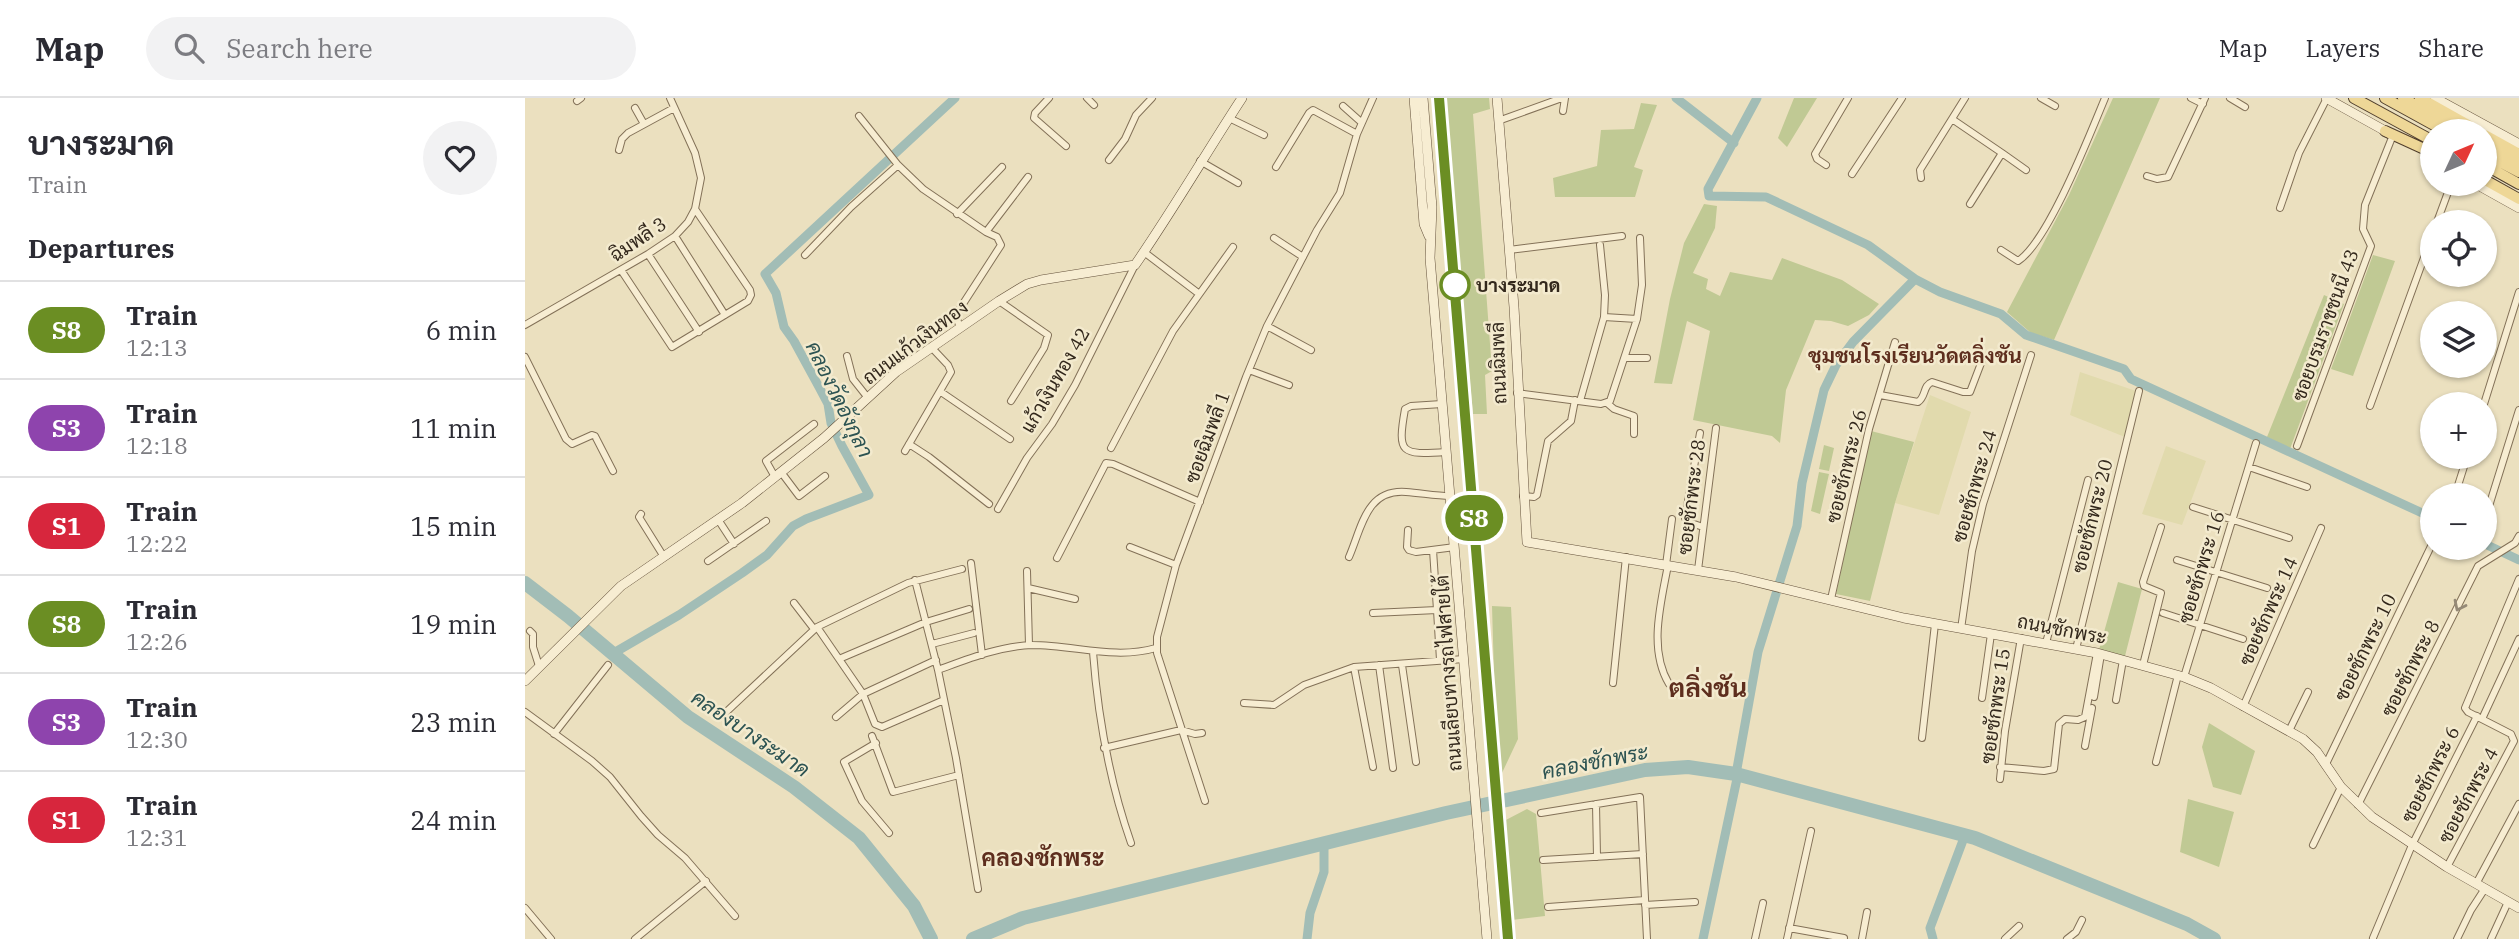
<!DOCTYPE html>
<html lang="en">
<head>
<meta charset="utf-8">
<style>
	:root { --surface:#fff; --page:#f2f2f3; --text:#2b2b33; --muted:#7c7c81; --line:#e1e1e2 }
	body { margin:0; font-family:"IBM Plex Serif",Sarabun,serif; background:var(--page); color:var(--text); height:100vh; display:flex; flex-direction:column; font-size:26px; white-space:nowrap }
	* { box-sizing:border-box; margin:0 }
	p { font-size:23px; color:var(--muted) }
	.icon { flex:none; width:38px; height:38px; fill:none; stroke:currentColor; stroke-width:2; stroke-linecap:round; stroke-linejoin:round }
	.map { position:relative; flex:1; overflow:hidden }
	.panel { display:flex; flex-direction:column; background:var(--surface); width:525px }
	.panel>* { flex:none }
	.badge { padding:0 14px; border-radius:23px; font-size:24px; line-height:46px }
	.needle { width:46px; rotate:46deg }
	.fabs { position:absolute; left:1895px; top:21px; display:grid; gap:14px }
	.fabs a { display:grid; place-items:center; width:77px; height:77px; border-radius:50%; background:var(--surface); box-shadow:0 2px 5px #0004; font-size:35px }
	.map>.badge { position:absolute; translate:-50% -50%; box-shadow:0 0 0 4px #fff }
	h2 { padding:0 28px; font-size:26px; line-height:63px }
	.round { display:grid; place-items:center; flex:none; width:74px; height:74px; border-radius:37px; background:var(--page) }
	.overview { display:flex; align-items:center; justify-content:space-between; height:119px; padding:0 28px }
	h1 { font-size:33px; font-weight:700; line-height:52px }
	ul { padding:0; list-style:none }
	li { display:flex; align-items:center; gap:21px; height:98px; padding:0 28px; border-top:2px solid var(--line) }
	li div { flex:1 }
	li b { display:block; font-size:26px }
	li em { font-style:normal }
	li .badge { min-width:77px; font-weight:700; text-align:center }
	header { display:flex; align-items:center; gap:42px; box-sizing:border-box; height:98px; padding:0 35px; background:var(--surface); border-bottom:2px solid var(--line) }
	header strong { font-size:33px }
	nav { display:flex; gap:38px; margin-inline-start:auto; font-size:24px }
	.search { width:490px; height:63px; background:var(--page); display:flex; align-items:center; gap:18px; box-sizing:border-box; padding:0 24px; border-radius:38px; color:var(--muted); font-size:26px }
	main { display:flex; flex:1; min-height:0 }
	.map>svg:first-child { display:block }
	.farmland { fill:#e1daad }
	.green { fill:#c0c994 }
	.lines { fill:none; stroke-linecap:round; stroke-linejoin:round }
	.canal { stroke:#a2bdb6; stroke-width:9 }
	.river { stroke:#a2bdb6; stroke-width:14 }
	.street-casing { stroke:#837158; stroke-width:8 }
	.secondary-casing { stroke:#65523c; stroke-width:10 }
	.primary-casing { stroke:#513f2d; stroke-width:12 }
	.street { stroke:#f7edd2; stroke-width:6 }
	.secondary { stroke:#f7edd2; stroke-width:9 }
	.primary { stroke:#eed797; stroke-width:10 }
	.rail { stroke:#33281c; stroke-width:2.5; stroke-dasharray:12 12; stroke-linecap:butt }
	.oneway { stroke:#958a77 }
	.line-casing { stroke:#fff; stroke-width:16 }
	.line { stroke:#6b8e23; stroke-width:10 }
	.stop-dot { fill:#fff; stroke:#6b8e23; stroke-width:3.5 }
	.labels { text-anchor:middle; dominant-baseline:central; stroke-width:5; stroke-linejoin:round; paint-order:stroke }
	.street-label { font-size:19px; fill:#33281c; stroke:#f3eace }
	.stop-label { font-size:19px; font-weight:bold; fill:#33281c; stroke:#f3eace; text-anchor:start }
	.neighbourhood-label { font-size:21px; font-weight:bold; fill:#5e2e1e; stroke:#f3eace }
	.water-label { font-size:21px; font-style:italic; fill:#2c5352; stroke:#f3eace }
	.quarter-label { font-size:23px; font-weight:bold; fill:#5e2e1e; stroke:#f3eace }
	.district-label { font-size:26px; font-weight:bold; fill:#5e2e1e; stroke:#f3eace }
</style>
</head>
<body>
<header>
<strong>Map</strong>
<div class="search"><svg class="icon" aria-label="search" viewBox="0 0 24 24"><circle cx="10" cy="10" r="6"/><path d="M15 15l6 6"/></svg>Search here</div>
<nav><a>Map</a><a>Layers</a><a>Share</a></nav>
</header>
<main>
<section class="panel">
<div class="overview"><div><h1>บางระมาด</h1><p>Train</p></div><a class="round"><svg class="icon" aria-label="heart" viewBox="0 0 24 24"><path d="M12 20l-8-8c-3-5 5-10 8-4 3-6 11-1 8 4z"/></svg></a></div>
<h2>Departures</h2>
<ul>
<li><span class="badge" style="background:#6b8e23;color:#fff">S8</span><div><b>Train</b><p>12:13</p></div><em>6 min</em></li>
<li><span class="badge" style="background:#8e44ad;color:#fff">S3</span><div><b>Train</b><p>12:18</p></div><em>11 min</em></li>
<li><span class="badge" style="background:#d7263d;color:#fff">S1</span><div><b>Train</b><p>12:22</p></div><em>15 min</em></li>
<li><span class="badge" style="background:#6b8e23;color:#fff">S8</span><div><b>Train</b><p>12:26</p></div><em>19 min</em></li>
<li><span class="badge" style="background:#8e44ad;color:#fff">S3</span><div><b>Train</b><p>12:30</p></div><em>23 min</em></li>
<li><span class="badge" style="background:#d7263d;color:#fff">S1</span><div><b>Train</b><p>12:31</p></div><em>24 min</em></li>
</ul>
</section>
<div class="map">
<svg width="1994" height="841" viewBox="0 0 1994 841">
	<rect width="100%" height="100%" fill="#ebe0bf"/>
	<path class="farmland" d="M1555,274L1611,293L1600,339L1545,317Z
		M1405,297L1446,314L1414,417L1370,405Z
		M1641,348L1681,363L1657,427L1617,416Z"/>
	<path class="green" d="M918,0H964L965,11L948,16L967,273L960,277L962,316H948Z
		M1269,0H1292L1262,49L1253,40Z
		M1588,0H1635L1529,242L1506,235L1482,214L1544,97Z
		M1116,5L1132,7L1109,69L1118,72L1110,99H1030L1028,80L1072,68L1076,32L1109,31Z
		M1179,106L1192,108L1190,130L1168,175L1183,181L1181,191L1195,198L1205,174L1247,182L1257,160L1317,182L1354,206L1344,217L1323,228L1306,223L1290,222L1261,292L1255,345L1247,338L1168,322L1185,233L1162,223L1147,286L1129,285L1145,201L1159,145Z
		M1848,157L1870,163L1828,278L1806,271Z
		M1799,197L1819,206L1765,351L1742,339Z
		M1346,333L1389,344L1370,405L1345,503L1311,496Z
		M1299,347L1309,350L1304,373L1294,371Z
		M1294,374L1304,376L1295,416L1286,413Z
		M1593,484L1617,491L1600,558L1574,552Z
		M967,508L986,509L993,641L977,675L972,679Z
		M1684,625L1730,653L1716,697L1688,689L1677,649Z
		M1663,701L1709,714L1694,769L1655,754Z
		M1002,711L1011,716L1020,818L987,822L977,724Z"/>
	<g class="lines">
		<path class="canal" d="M1151,0L1209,45
			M1390,181L1415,194L1476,216L1501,237L1599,271L1606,281L1908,420
			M1960,446L1994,462
			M87,556L154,517L217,475L242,457L268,428L281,421L344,397L317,348L306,325L303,306L294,289L269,243L259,229L251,195L240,176L430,0
			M1211,676L1233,554L1272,428L1277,385L1299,292L1311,267L1328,244L1390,181L1343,147L1241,99L1184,98L1183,91L1232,0
			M782,841L785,815L799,774V747
			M1178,841L1213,676
			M1408,841L1405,830L1440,737"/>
		<path class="river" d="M0,485L43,518L163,619L269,689L334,740L389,808L406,841
			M448,841L498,820L921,715L1120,672L1163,669L1211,676L1450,740L1662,826L1689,841"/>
		<g class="street-casing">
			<path id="street" d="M524,0L510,15L509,20L541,48
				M562,0L569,7
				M1516,0L1530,8
				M1666,0L1678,6
				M1705,0L1720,9
				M52,3L56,0
				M818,8L836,24
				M110,10L119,26
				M1038,13L1040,0
				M334,18L373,67L398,91L461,134
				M704,20L739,37
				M1427,21L1477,55L1445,106
				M973,23L1037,0
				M94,52L97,41L103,35L149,10
				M1477,55L1501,72
				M584,62L600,41L611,17L627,0
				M675,63L713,85
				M1301,67L1292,61L1290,56L1323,0
				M751,69L784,15L788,12L832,36
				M1327,76L1377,0
				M1622,78L1632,81L1643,79L1680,0
				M1396,80L1395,72L1440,0
				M1755,110L1774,55L1802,0
				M432,116L477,69
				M1912,124L1926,86
				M150,138L200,217
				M749,140L778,159
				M984,152L1097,138
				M1476,152L1493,163C1523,144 1565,36 1580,0
				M619,154L673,195
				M123,156L174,234
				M280,157L326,109L373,67
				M96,172L147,249L223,203L226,197L225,192L170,111
				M474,203L523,237L519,250L486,303
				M1079,219L1112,221
				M0,227L123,156L150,138L163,124L170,111L176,80L170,55L145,0
				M742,228L786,252
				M435,230L432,221L434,212L476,147L472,139L461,134L503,79
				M322,258L328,281L343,300
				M0,259L41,341L47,346L67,337L70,338L88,373
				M1100,260H1122
				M724,272L764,287
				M416,294L485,341
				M992,295L1076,306L1085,303L1112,221L1117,187L1115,140
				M1355,297L1393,304C1401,299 1398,287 1407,284L1438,294H1445L1458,260
				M1055,303L1079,219L1080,197L1075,147
				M1082,305L1089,311L1109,318V336
				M917,306L886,308L880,311C872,356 876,357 921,354
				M1959,306L1994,194
				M1845,308L1908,135
				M1175,335L1160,420L1163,424L1178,429
				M384,346L404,359L464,406
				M1772,348L1846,148L1838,131L1840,107L1868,37
				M586,350L648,233L708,149
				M380,353L426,274L423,267L407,250
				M1724,369L1782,389
				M256,374L274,398L300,378
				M250,379L241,363L289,326
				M1930,397L1942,359
				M998,398L1009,399L1012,397L1023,343L1046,323L1050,302
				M1668,409L1764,440
				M473,411L502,360L527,326L550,287L610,167
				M116,416L114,419L139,459
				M1960,421L1994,312
				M194,423L209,446
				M883,432L882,449L884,452L891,454L930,449
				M605,449L651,467
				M824,459C837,429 841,391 881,394C896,395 911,398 925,398
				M532,460L581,365L588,366L675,404
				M1652,462L1742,490
				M183,463L241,423
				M446,465L457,557
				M1141,467L1147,421
				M1143,467C1136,505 1123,551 1144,586
				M1173,472L1191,330
				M502,473L504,547
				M390,482L413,572L431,660L453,791
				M503,490L550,501
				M1306,501L1344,331L1370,244
				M269,505L289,531
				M912,512L915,562
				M848,515L912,512L908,452
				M1638,515L1718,541
				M292,529L338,596L350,626L357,629L419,602
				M1436,531L1447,453L1458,406L1506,257
				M5,533L8,536V549L14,568
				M1521,545L1563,382
				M407,546L449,535
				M1551,551L1614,293
				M568,554C573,620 584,682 606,745
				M314,561L401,524L444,511
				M854,567L868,670
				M877,567L891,664
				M1618,567L1636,495L1619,488L1618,484L1636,429
				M829,569L848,669
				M413,572C443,561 475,548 507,547C550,547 589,562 631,550
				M1659,579L1731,345
				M1088,585L1101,459
				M1569,599L1576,556
				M1457,600L1466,536
				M1591,602L1598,562
				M719,605L749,607L779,587L829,569L939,561
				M1718,609L1796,430
				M0,614L67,663L85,679L116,718L133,737L160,760L210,818
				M199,616L292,529L383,485L437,471
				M311,619L338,596L411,562
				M1957,621L1994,541
				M1764,633L1783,594
				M29,636L83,567
				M347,638L368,694L434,677
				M1397,640L1410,526
				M351,645L319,664L337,703L364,735
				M1560,648L1567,610
				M579,650L656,632L670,636L677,635
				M1631,664L1653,577
				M1801,666L1908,444
				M1475,669L1519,673L1529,671L1534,626L1540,621L1553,622L1560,619L1572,555
				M1475,681L1480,633L1496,540
				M680,703L632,555V539L651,467L721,279L742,228L792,132L815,95L832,36L848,0
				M1071,706L1072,759
				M1833,707L1953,468L1990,445L1994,438
				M1016,715L1115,699L1122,841
				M1788,747L1816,689
				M1018,762L1118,756
				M1922,769L1989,643L1986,636L1943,614L1940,610L1994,481
				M1951,786L1994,706
				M1120,807L1170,804
				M1023,809L1120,802
				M0,810L26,841
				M1264,830L1319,840
				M1848,840L1887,747L1952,618
				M110,841L181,783
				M1230,841L1238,805
				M1262,841L1286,733
				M1337,841L1342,814
				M1480,841L1494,828
				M1542,841L1551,834L1557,822
				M1932,841L1946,812L1959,792
				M1966,841L1983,804"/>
		</g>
		<g class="secondary-casing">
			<path id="secondary" d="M889,0L899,126L904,138
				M898,0L907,109L905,160L962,841
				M972,0L989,209L1002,444L1211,479L1379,520L1572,555L1659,579L1686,590L1778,641L1792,654L1816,689L1847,719L1922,769L1994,810
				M1801,0L1864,35
				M1910,0L1994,46
				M1951,86L1994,110
				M0,583L96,488L217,405L299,340L371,274L474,203L502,186L516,182L610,167C648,112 681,55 717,0"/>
		</g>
		<g class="primary-casing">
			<path id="primary" d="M1829,0L1908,43
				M1860,0L1920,33
				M1878,0L1937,33
				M1895,0L1954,33
				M1860,33L1908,55
				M1960,37L1994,56
				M1960,46L1994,65
				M1960,56L1994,74
				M1960,67L1994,86
				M1960,82L1994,101"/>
		</g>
		<use href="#street" class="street"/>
		<use href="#secondary" class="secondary"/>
		<use href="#primary" class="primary"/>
		<path class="rail" d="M914,0L983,841"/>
	</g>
	<defs><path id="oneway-chevron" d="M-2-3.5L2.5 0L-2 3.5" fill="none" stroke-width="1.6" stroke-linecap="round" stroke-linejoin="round" transform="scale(1.75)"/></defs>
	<use class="oneway" href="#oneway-chevron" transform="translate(1934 508) rotate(116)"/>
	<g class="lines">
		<g class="line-casing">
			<path id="line" d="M914,0L983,841"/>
		</g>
		<use href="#line" class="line"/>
	</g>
	<circle class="stop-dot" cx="930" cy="187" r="14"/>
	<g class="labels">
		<g class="street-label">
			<text transform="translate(113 141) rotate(-34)">ฉิมพลี 3</text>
			<text transform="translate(1800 227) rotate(-70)">ซอยบรมราชชนนี 43</text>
			<text transform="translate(390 244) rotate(-37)">ถนนแก้วเงินทอง</text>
			<text transform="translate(973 265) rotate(-92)">ถนนฉิมพลี</text>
			<text transform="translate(530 282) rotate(-60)">แก้วเงินทอง 42</text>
			<text transform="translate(682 339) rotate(-70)">ซอยฉิมพลี 1</text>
			<text transform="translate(1321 368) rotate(-76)">ซอยชักพระ 26</text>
			<text transform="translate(1449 388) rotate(-74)">ซอยชักพระ 24</text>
			<text transform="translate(1166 399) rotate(-83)">ซอยชักพระ 28</text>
			<text transform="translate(1567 418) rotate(-76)">ซอยชักพระ 20</text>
			<text transform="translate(1676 469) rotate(-73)">ซอยชักพระ 16</text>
			<text transform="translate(1743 513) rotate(-66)">ซอยชักพระ 14</text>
			<text transform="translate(1537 531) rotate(11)">ถนนชักพระ</text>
			<text transform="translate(1840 549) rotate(-64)">ซอยชักพระ 10</text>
			<text transform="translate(1885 570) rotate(-63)">ซอยชักพระ 8</text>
			<text transform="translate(923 575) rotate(-94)">ถนนเลียบทางรถไฟสายใต้</text>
			<text transform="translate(1470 608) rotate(-82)">ซอยชักพระ 15</text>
			<text transform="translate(1905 676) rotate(-63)">ซอยชักพระ 6</text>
			<text transform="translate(1943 697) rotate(-62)">ซอยชักพระ 4</text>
		</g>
		<g class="stop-label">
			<text x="951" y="187">บางระมาด</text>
		</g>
		<g class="neighbourhood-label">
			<text x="1390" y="257">ชุมชนโรงเรียนวัดตลิ่งชัน</text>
		</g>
		<g class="water-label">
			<text transform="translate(315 301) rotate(64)">คลองวัดอังกุลา</text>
			<text transform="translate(226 635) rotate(34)">คลองบางระมาด</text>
			<text transform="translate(1070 663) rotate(-11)">คลองชักพระ</text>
		</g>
		<g class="quarter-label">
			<text x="518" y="759">คลองชักพระ</text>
		</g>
		<g class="district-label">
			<text x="1183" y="589">ตลิ่งชัน</text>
		</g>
	</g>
</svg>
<div class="fabs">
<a><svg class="needle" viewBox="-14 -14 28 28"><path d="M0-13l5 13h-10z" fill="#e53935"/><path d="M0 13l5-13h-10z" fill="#7c7c81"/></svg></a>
<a><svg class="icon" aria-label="locate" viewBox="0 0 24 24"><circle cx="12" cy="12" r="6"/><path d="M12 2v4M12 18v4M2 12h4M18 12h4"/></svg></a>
<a><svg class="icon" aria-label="layers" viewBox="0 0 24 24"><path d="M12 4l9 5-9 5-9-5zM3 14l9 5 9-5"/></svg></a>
<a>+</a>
<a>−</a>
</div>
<b class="badge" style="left:949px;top:420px;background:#6b8e23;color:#fff">S8</b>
</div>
</main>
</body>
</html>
